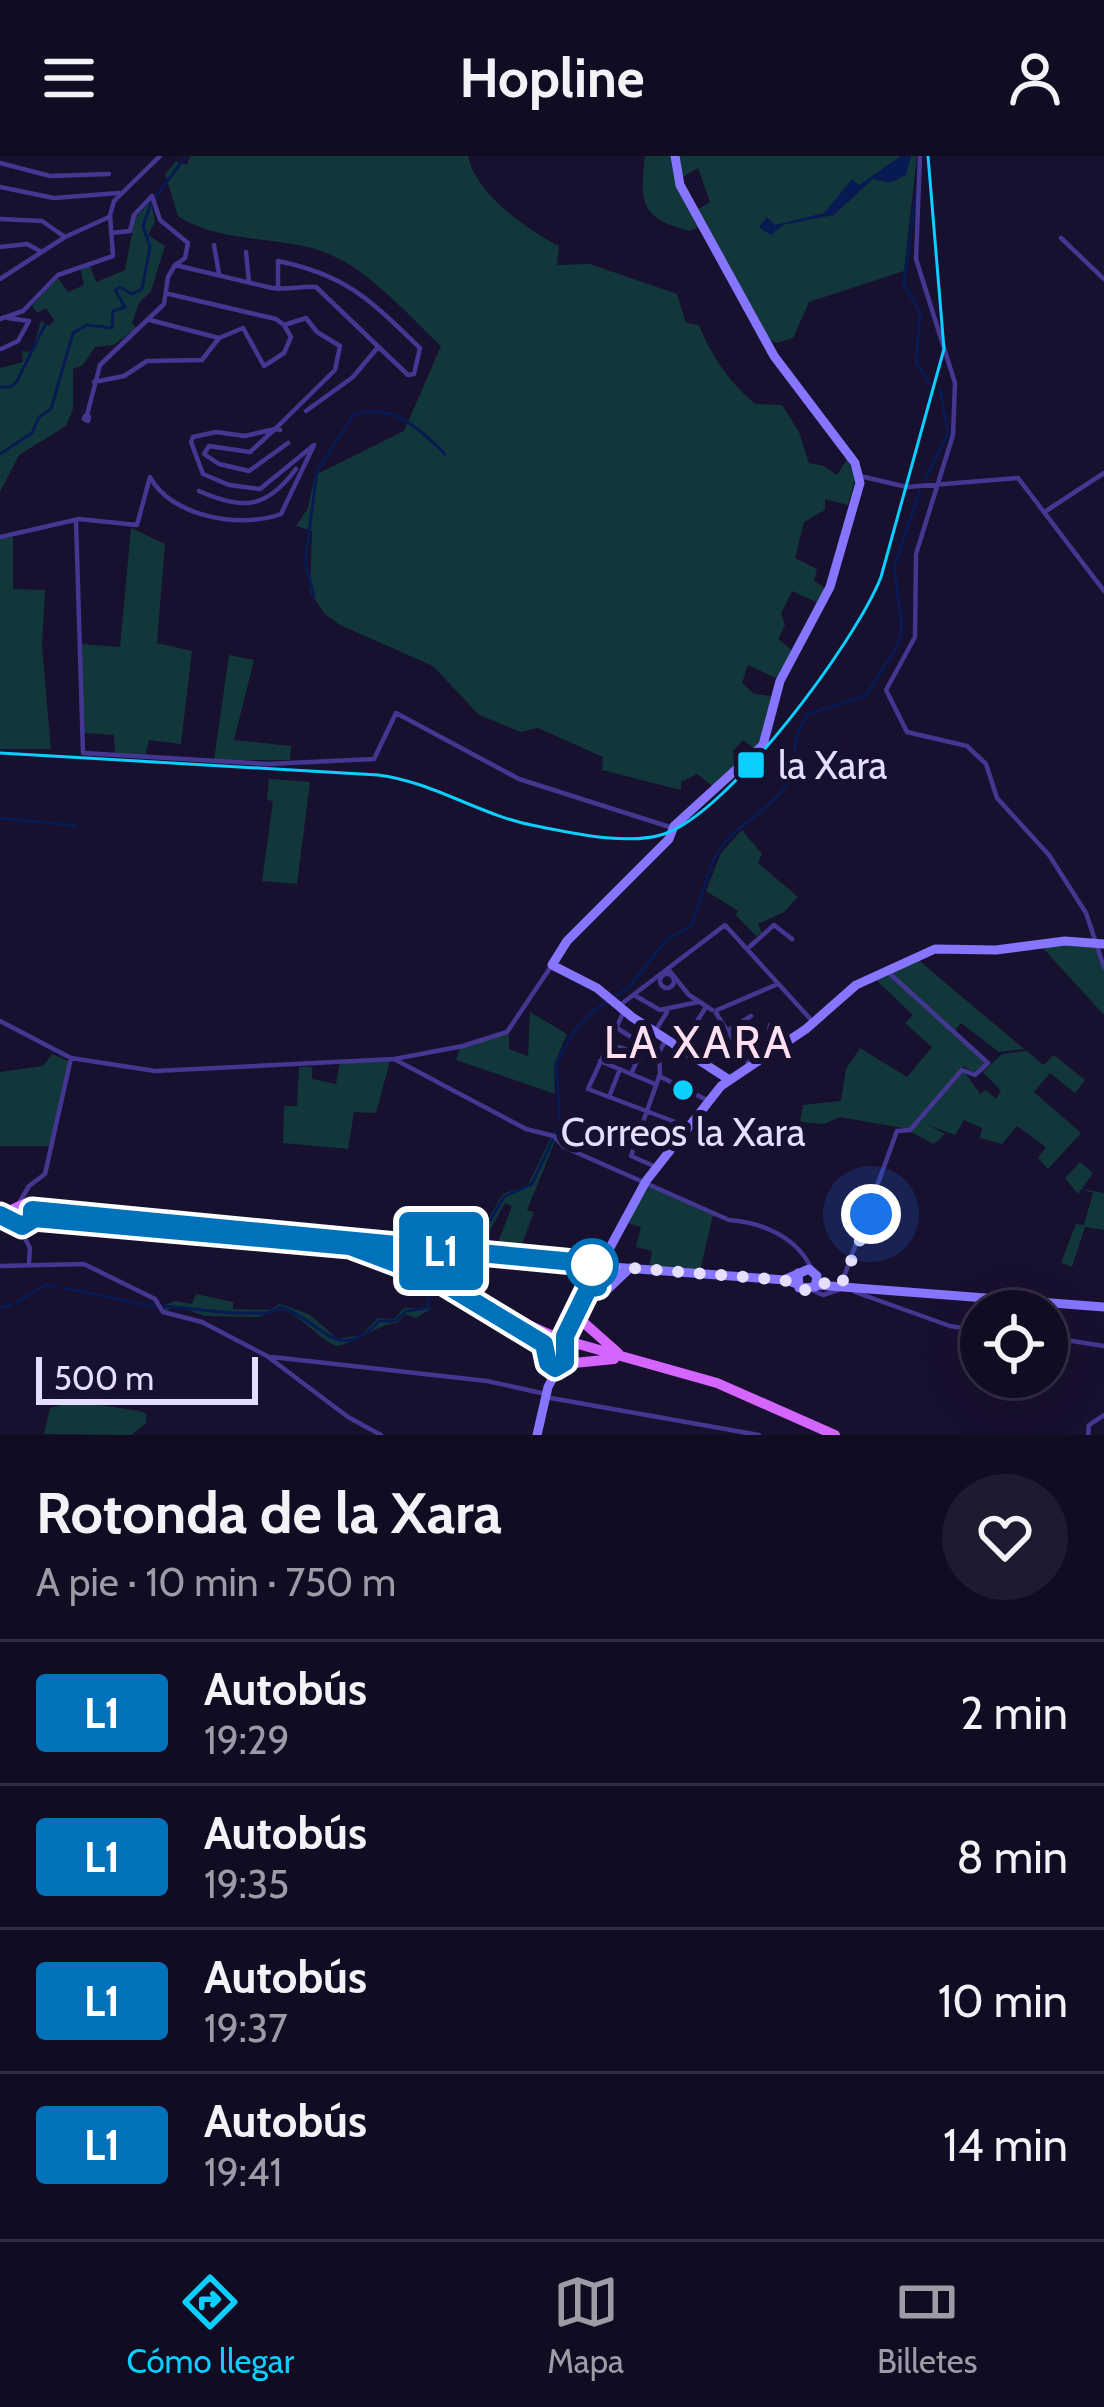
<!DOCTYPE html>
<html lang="es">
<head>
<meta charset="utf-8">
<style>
	:root { --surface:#120c23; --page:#1f1a30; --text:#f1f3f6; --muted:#9c9ba6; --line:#312c41; --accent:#0acfff }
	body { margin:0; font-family:Cabin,sans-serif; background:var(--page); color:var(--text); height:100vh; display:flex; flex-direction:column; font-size:45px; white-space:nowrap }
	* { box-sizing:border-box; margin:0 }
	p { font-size:39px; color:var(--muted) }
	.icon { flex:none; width:66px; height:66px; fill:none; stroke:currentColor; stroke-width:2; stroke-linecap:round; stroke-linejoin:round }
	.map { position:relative; height:1279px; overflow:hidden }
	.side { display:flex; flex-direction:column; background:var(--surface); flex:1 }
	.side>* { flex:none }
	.badge { padding:0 24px; border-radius:9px; font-size:42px; line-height:78px }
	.fabs { position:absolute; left:960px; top:1134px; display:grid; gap:24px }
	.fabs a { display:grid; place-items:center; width:108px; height:108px; border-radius:50%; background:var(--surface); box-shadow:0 12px 48px #0002,0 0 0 3px var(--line); font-size:60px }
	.scale { position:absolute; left:36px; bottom:30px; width:222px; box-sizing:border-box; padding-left:12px; border:6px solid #e5deff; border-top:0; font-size:33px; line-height:42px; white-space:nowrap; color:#e5deff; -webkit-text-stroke:9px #18102f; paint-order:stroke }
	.you { position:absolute; width:60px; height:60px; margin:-30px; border:9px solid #fff; border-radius:50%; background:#1a73e8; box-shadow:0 0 0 18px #1a73e833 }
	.map>.badge { position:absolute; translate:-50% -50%; box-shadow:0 0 0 6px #fff }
	.round { display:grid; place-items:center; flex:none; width:126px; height:126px; border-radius:63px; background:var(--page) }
	.headline { display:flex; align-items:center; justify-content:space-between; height:204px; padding:0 36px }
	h1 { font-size:57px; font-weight:700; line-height:90px }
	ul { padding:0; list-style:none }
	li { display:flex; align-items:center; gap:36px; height:144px; padding:0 36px; border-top:3px solid var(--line) }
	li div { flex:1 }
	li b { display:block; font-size:45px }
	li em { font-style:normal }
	li .badge { min-width:132px; font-weight:700; text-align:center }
	header { display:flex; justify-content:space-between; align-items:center; height:156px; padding:0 36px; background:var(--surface); font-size:54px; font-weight:700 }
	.tabs { display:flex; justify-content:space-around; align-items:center; height:168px; border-top:3px solid var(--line); background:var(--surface); font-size:33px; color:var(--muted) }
	.tabs a { display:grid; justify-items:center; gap:6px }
	.tabs .selected { color:var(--accent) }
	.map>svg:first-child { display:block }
	.green { fill:#12373a }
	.water { fill:#071b52 }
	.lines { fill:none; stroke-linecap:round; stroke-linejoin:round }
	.stream { stroke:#071b52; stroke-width:3 }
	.street { stroke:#443792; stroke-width:4.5 }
	.secondary { stroke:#8675ff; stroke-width:9 }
	.primary { stroke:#d465ff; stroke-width:10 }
	.tram { stroke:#0acfff; stroke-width:3 }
	.primary-bridge { stroke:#d465ff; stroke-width:10 }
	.line-casing { stroke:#fff; stroke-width:27 }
	.line { stroke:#0072bc; stroke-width:18 }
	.walk { stroke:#e5deff; stroke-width:12; stroke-dasharray:0 21.6 }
	.poi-dot { fill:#0acfff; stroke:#18102f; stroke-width:4.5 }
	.stop-dot { fill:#fff; stroke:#0072bc; stroke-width:6 }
	.labels { text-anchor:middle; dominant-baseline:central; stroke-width:12; stroke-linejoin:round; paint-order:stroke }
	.poi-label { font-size:39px; fill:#e5deff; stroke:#18102f; text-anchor:start }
	.quarter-label { font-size:45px; letter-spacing:3px; fill:#ffe0f1; stroke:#18102f }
</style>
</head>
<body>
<header><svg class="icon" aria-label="menu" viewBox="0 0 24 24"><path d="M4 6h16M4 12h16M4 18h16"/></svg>Hopline<svg class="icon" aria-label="person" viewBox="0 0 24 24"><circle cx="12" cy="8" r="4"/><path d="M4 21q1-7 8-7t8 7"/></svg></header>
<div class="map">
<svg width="1104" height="1279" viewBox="0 0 1104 1279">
	<rect width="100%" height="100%" fill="#18102f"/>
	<path class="green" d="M190,0H468C475,37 527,74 559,90L557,109L590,108L677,138L686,167L699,169C711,200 730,227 755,248L782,249L799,276L809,307L824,310L837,319L847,303L856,321L848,349L825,343V354L804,366L795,402L817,413L814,425L825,432L818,447L792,435L781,458L785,469L778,483L793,495L776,522L748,509L742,527L754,538L771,540L761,584L755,593L743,584L732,596L742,606L714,631L697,618L681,626V634L602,614L603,601L538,572L521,576L479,559L433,510L340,469L325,458L310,436L312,375L296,370L308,352L315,319L404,275L441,190C403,155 366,108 315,93C270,80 217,86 178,60L165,18L176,5L187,9Z
		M645,0H917L904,115L809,146L793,182L776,187L769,183L695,55L710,46L698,12L675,25L698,71L690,75C639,62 640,45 645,0Z
		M151,45L155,66L148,79L165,90L151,135L139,147L132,167L136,172L114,189L95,191L83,209L73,213V253L66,270L19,299L0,336V212L23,206L22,195L32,196L41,165L49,170L54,164L46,152L37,157L32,150L58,122L68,136L84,129L80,112L89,108L96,126L125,114L135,62Z
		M131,372L165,388L157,487L192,495L181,588L149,584L145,600L115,598L114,579L84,577L81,488L120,491Z
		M13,381V433L45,434L42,490L51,593H0V382Z
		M229,499L254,504L234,584L291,590L290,604H214Z
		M269,623L310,626L297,728L262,725L273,645L267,644Z
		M742,674L762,698L748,728L758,707L798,741L784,756L758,768L762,777L756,780L736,759L738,755L706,735L721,697Z
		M1066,787L1095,789L1104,813V859L1041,790Z
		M916,802L1024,893L999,896L961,867L953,877L986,907L975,918L964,910L908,973L840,961L824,968L800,966L803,949L841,945L846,913L860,892L907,921L932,891L905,867L913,859L874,822Z
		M530,856L567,878L554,909L555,938L456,904L460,892L509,876V893L528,900Z
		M1027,895L1043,909L1054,899L1085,924L1075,937L1050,917L1034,936L1081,977L1048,1013L1038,1002L1046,991L1017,970L1002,988L980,982L982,972L964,964L955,979L928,969L945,978L934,988L911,976L964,915L980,938L986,934L996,943L1001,935L983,916L1002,898Z
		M52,898L68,905L50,990H0V916L43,910Z
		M390,905L376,957L354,956L348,993L283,987L284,950H297L299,911H312V923L336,928L340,906Z
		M551,981L556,983L527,1054L534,1056L518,1099L494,1097L512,1050L505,1047L478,1096L434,1092L450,1086L474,1087L503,1038L528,1029Z
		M1080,1006L1093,1017L1082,1033L1104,1037V1074L1085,1071L1072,1111L1061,1107L1076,1068L1084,1069L1093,1037L1081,1033L1078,1038L1065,1022Z
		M648,1028L713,1059L700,1115L649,1111L652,1095L636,1091L641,1071L627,1067Z
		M196,1138L233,1146V1153L269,1154L280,1148L309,1158L338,1183L361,1179L378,1162L394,1163L404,1152H432L416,1162L405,1158L397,1167C382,1166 359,1186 336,1190C314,1179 305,1163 282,1153L258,1161L205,1160L177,1150L165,1155L164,1149L176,1145L192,1148Z
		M73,1245L140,1255L146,1258V1267L131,1279L44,1278L50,1252Z"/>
	<path class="water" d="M901,0H911L906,19L890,27L873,23L834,59L783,69L771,79L759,71L767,61L775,69L824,57L852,23L859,29Z"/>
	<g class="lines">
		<path class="stream" d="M916,38L904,128L920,157L916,206L930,228
			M0,231H11L17,225L45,169
			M0,298L32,277L39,261L51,253L73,177L87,169L112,172L113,155L125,151L115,134L120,131L132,138L142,133L150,91L143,70L151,47L186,0
			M925,324L948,277L940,233
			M314,440L305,407L317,315L353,259C392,246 419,272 445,298
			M792,609L798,576L808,558L865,540L898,489L902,470L894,412L920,334
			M0,662L76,670
			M456,1091L475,1090L504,1041L532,1028L560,968L556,908L574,875L593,855L629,831L666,784L690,771C704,743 705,708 727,684C743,667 789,639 790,618
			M420,1109L450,1097
			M64,1132L156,1151
			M16,1147L45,1129L57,1131
			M164,1150L231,1157H267L281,1151C322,1165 337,1210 379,1165H395L406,1155L428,1152L429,1130L414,1119
			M0,1152L10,1149"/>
		<path class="street" d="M920,0L916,103L955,227L953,279L916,398L915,481L886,534L907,576L967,590L986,608L997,642L1049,699L1086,757L1104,811
			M0,7L50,20L109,18
			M0,31L54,42L119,37
			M0,63L42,65L65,81
			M111,77L130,75L134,59L152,40L160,64L188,87L185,102L175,109L272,132C287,134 302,130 316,131L408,219L414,218L420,192C371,145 347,119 278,105V133
			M1061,82L1104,123
			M214,89L219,118
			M0,91L27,88L40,95
			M246,96L249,126
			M0,123L65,81L109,61
			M169,138L276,163L284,169
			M0,163L23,155L58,119L113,100L110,59L114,45L160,0
			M150,164L219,182L243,172L264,210L284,197L291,181L284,169
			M1,193L18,185L29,165L8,162
			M94,226L124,220L147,205L202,204L219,182
			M306,255L353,221L378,191
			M87,259L100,209L164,148L168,121L175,109
			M85,260L89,261L88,265L84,263Z
			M280,274L275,273L250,296L209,290L204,298L219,308L249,315L288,287
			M860,320L907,331L1018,322L1104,435
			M199,335C244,355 267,352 296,313
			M1046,355L1104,317
			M76,364L83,597L268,608L374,603L396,557L519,623L673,672
			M0,381L79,363L137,369L150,321C171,361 241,373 281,358L314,289L260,333L229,329L203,318L191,286L193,281L216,276L245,280L275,273L335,214L340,190L317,176L306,162L284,169
			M747,793L774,769L792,783
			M668,813L689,839L712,854
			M660 825a7 7 0 1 1 14 0a7 7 0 1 1-14 0Z
			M634,839L660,854L698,846
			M620,849L725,769L814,867
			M717,854L778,828
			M624,855L588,933L686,970
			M716,857L749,909
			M0,865L71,902L155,915L394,903L463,890L507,876L550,812
			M617,872L658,898
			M654,877L667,856
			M610,889L640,897
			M680,892L706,851
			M742,893L749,876
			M765,899L770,869
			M394,903L526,973L554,980L564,991L729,1064C761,1066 797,1081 811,1112
			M600,905L655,928
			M705,907L724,877L751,860
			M632,916L644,888
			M659,920L707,944
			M609,941L620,913
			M656,1011L631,1000L660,918L659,896L666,884
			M18,1049L29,1030L45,1018L71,902
			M17,1068L30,1092L29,1106
			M0,1110L84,1108L155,1143L163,1156L202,1166L267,1200L348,1261L381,1279
			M841,1129L897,975L910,974L962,914L975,919L988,907L888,816
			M812,1134L823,1139L838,1134
			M855,1136L950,1170L981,1175
			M1047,1181L1104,1190
			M272,1201L487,1225L546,1238
			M545,1241L759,1279
			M1088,1279L1089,1269L1104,1259"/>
		<path class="secondary" d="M675,0L680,29L774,200L855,307L860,327L830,431L780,525L763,589L674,670L669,683L567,785L552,809L597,832L632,861L728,923
			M336,1083L598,1111
			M600,1110L646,1025L721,930L806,873L856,829L935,793L996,794L1065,785L1104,788
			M612,1111L785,1124L797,1128
			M618,1121L606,1109L596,1113L593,1121L597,1131L608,1133L630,1112
			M786,1123L809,1113L817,1120L815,1131L799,1132L798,1117
			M817,1129L1104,1151
			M564,1185V1208L550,1209V1196L564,1198
			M555,1194L593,1121
			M537,1279L548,1231L558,1212"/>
		<path class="primary" d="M32,1054L26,1069L12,1064L13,1053L24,1048L41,1057C149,1068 266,1065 371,1096C437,1115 493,1156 556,1181
			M580,1148L583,1166L618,1197
			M504,1164L544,1188L549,1198
			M571,1186L717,1227L835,1279
			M564,1208L614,1203"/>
		<path class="tram" d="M0,597L378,619C434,626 481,660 536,670C572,677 628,690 664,678C729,657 856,485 881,421L944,193L928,0"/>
		<path class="primary-bridge" d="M556,1181L571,1186"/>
	</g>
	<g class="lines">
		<g class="line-casing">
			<path id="line" d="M0,1059L22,1070L32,1064V1054L574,1106L598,1111L593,1120L598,1131L588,1133L565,1180V1206L555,1212L548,1207L544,1188L435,1122L350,1090L34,1062"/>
		</g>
		<use href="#line" class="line"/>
		<path class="walk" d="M592,1109L784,1124L807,1135L822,1127L841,1129L871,1058"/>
	</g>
	<g class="poi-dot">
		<rect x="736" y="594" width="30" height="30" rx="6"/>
		<circle cx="683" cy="934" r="12"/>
	</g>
	<circle class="stop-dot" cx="592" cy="1109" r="24"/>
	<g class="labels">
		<g class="poi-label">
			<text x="778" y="609">la Xara</text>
			<text x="683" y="976" text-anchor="middle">Correos la Xara</text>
		</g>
		<g class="quarter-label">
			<text x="699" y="886">LA XARA</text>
		</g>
	</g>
</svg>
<div class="fabs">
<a><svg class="icon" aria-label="locate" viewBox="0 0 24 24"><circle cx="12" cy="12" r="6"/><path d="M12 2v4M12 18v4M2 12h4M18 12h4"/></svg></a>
</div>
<div class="scale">500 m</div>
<div class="you" style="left:871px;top:1058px"></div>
<b class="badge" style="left:441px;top:1095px;background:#0072bc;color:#fff">L1</b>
</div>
<section class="side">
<div class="headline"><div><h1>Rotonda de la Xara</h1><p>A pie · 10 min · 750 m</p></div><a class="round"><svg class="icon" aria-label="heart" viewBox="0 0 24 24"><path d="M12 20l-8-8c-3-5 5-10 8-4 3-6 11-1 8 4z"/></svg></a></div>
<ul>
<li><span class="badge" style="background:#0072bc;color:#fff">L1</span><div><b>Autobús</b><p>19:29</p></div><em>2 min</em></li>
<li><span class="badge" style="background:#0072bc;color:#fff">L1</span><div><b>Autobús</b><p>19:35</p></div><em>8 min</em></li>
<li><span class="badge" style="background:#0072bc;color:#fff">L1</span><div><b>Autobús</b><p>19:37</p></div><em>10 min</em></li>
<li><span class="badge" style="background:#0072bc;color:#fff">L1</span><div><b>Autobús</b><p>19:41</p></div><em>14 min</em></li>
</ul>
</section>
<nav class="tabs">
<a class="selected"><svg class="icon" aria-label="directions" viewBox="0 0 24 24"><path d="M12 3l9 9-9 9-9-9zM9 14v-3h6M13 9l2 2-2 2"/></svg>Cómo llegar</a>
<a><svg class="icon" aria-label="map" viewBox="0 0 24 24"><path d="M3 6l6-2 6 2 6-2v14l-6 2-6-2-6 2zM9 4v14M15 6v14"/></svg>Mapa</a>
<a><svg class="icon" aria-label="tickets" viewBox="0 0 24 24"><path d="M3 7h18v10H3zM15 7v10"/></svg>Billetes</a>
</nav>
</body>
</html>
